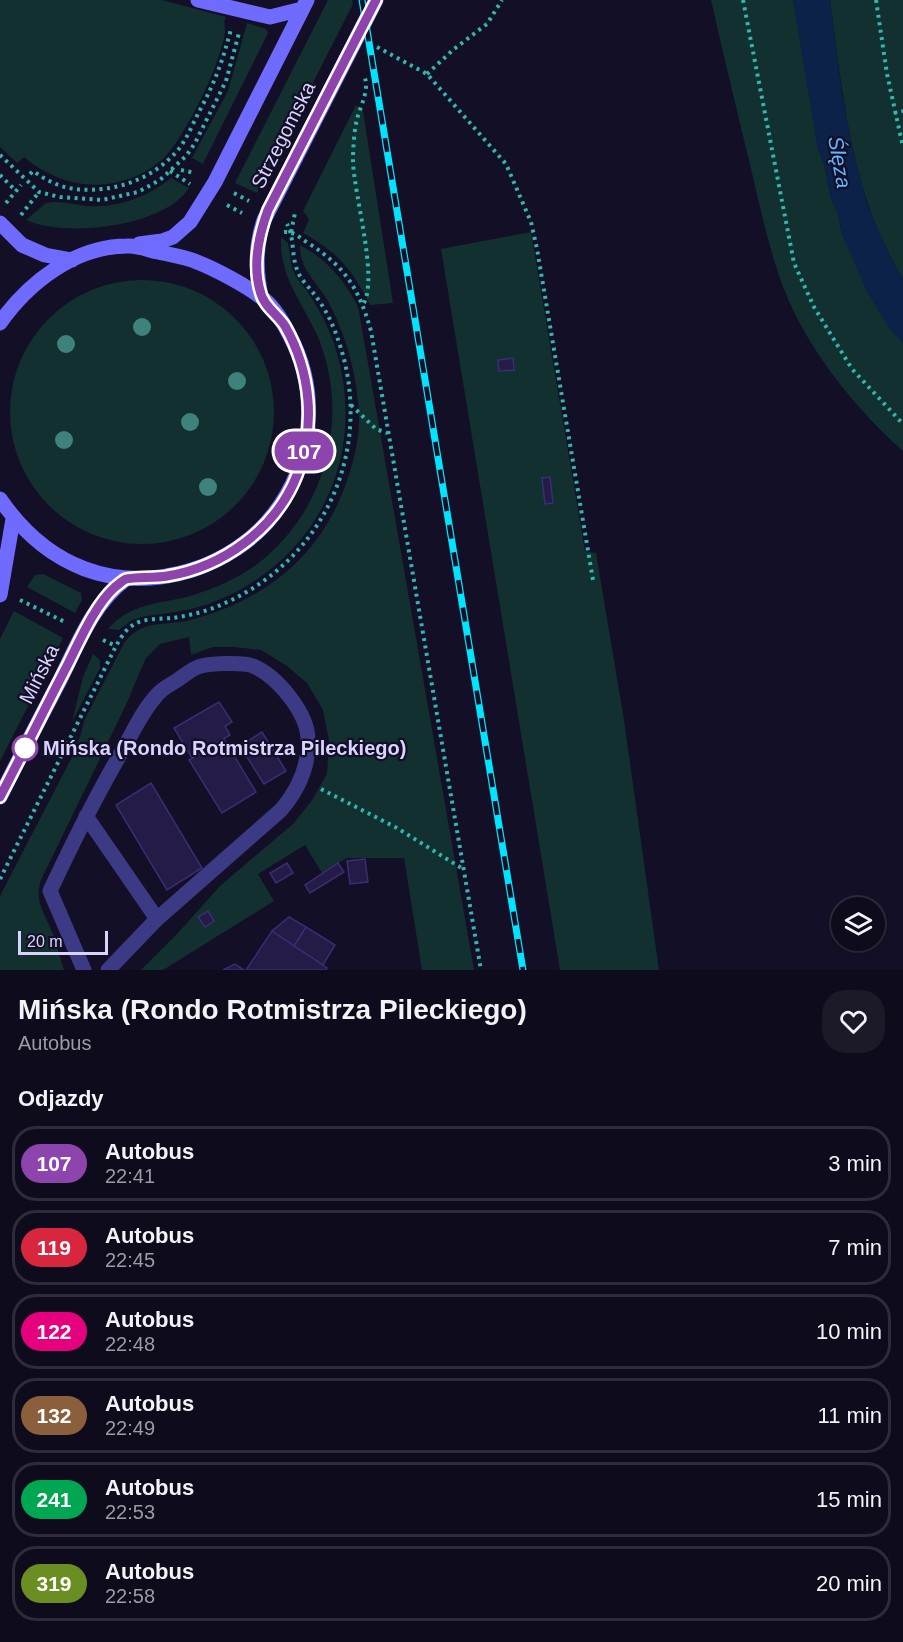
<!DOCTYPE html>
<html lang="pl">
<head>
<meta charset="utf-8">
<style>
	:root { --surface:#0e0b1c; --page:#1c1929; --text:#f1f3f6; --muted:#9b9ba3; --line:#2e2b3b }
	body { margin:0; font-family:Helvetica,sans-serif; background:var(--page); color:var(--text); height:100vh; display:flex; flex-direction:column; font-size:22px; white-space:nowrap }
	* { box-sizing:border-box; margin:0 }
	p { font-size:20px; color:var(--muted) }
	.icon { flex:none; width:33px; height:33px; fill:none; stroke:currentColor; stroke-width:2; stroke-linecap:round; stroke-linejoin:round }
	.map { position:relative; height:970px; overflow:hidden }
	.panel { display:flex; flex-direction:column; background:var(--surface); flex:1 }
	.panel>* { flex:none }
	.badge { padding:0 12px; border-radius:20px; font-size:21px; line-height:39px }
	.buttons { position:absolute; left:831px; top:897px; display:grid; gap:12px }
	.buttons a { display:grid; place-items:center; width:54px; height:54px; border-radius:50%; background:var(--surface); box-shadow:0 2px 4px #0004,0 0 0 2px var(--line); font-size:30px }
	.scale { position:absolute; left:18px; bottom:15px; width:90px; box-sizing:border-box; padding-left:6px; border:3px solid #d9d4ff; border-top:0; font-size:16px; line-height:21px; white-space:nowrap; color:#d9d4ff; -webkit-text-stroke:4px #130f26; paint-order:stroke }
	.map>.badge { position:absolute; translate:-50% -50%; box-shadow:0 0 0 3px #fff }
	h2 { padding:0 18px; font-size:22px; line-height:54px }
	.round { display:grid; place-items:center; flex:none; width:63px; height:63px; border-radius:24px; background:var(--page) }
	.summary { display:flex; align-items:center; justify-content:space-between; height:102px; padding:0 18px }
	h1 { font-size:28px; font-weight:800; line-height:45px }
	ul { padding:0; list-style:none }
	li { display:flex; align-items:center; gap:18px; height:75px; margin:0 12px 9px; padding:0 6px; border:3px solid var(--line); border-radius:24px }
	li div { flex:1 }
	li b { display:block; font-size:22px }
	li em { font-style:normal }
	li .badge { min-width:66px; font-weight:700; text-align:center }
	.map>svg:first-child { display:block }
	.green { fill:#12302f }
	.water { fill:#0c2248 }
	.building { fill:#241b47; stroke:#3b2d73; stroke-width:1.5 }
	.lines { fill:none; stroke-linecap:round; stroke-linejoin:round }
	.path { stroke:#2fb8b0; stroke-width:4; stroke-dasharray:3 4.5; stroke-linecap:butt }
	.lane { stroke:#3d3a85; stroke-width:15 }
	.secondary { stroke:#6f6bff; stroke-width:15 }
	.rail-casing { stroke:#00e5ff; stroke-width:7 }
	.rail { stroke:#130f26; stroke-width:4.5; stroke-dasharray:14; stroke-linecap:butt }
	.tree { fill:#3d827b }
	.line-casing { stroke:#fff; stroke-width:14 }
	.line { stroke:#8e44ad; stroke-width:9 }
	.stop-dot { fill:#fff; stroke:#8e44ad; stroke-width:3 }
	.labels { text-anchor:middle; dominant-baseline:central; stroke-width:4.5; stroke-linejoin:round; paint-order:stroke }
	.street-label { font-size:20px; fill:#d9d4ff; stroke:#130f26 }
	.stop-label { font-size:20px; font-weight:bold; fill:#d9d4ff; stroke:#130f26; text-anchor:start }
	.water-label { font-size:21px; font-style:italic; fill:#62b6ff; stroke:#130f26 }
</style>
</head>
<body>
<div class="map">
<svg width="903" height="970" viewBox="0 0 903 970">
	<rect width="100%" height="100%" fill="#130f26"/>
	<path class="green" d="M0,0H162L226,17C223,23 225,24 225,30C225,39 220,52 217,61C210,84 180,144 162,160C119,195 65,192 24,157L17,163L0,147Z
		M328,0H352L353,4L257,193L235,183Z
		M711,0H793L818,148L824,164L832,202L838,212L842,234L888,326L903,343V451C857,410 813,356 788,299C771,259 762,215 752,173C738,115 724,58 711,0Z
		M830,0H903V279C851,195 843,96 830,0Z
		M247,23L266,29L268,33L203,164L192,158L228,91Z
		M356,105L363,111L393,303L370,305C353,271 338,252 303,233L309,219L303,211Z
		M171,178L189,188C164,227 66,238 26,220L46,203C59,200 74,205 88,206C117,208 148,197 171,178Z
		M531,232L585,551L596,553L624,720L659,970H560L441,249Z
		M281,237L288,243C290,252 290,262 293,270C297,281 305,287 311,297C321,313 331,332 336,350C368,455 318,560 216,601C192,611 166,613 141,617L132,620L119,630L108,629C130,603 160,604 190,596C213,589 237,579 256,565C326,512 351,418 318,337C303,303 279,277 281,237Z
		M300,245C329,261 342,278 358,306L474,970H422L404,858H347L322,873L305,845L258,874L274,901L163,970H141L177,934L220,886L294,823L312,800L327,774L329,741L323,710L307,683L287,666L261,650L234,647H213L191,655L189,637L160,644L146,658L125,707L41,880C34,903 45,913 53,934C57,945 60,958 64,970H0V896L72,757L81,734L84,721L124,643C144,618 162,627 190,620C263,601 319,558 345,486C353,465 359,441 359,419C358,379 348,340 330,305C320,284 299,271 300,245Z
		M10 412a132 132 0 1 1 264 0a132 132 0 1 1-264 0Z
		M43,574L81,593L82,600L75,613L27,587L35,575Z
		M14,611L63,638L0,761V639Z
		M93,654L100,660V668L72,722L83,677Z"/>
	<path class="water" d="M793,0H830L842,94L853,151L867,203L889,255L903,279V343L888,326L866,290L842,234L838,212L832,202L824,164L818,148Z"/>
	<path class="building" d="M513,358L514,370L499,371L498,360Z
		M550,477L553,503L545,504L542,478Z
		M219,702L232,722L225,726L230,735L192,758L174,728Z
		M262,732L286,771L264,784L240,746Z
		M224,739L256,792L222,813L189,760Z
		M151,783L202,868L167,890L116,805Z
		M365,859L368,882L350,884L347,861Z
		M287,863L293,873L276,883L270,873Z
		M338,863L344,872L310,893L305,885Z
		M208,911L214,921L205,927L198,917Z
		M289,917L306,927L294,946L272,931Z
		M306,927L335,945L323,965L294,946Z
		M272,931L327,968L326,970H246Z
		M235,964L244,970H223Z"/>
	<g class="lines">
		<path class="path" d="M743,0L794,263L814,307L852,369L903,424
			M876,0L887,74L903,147
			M377,47L427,74L506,164L531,222L537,249L593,580
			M427,74L454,49L487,24L502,0
			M894,113L903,111
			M0,155L39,192L60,197L102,200L138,192L160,180L186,156L195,143L226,81L239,33
			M181,170L195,173
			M170,171L190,184
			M30,174L33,171C56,187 73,192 102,189C131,186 158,173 178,150C187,139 193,123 200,110C215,82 223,60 231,29
			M0,175L16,191
			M234,193L249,201
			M6,203L21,185
			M227,205L242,213
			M21,215L39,192
			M284,232C294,231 300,238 308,243C346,267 359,289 371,331L481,970
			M291,232L295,213
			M364,303C378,276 354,195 353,161C353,148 354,132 357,119C361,104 370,90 364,75
			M351,405L376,429L387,433
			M20,600L65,622
			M103,640L116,646
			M321,789L397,828L463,869
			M0,879L116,646C120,639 125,630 133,625C143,618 161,619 173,618C191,615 209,611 225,603C329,557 377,441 336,334C331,320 323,305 314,294C309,287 301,280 298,272C291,257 295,239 287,224"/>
		<path class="lane" d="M86,816L157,919
			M84,970L50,891C72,844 95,798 121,753C132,734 142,711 157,695C162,688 172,684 179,679C185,675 192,669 198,667C208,663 244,662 253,666C277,676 308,713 308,740C309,767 298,790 281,810L157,919L108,970"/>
		<path class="secondary" d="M198,0L270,17L302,9
			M0,223L22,245L45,255L72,260
			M139,244L162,241L173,237L190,222L215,182L307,0
			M261,297C256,270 255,246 264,220L376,0
			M0,323C28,283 75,246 127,246C137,245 148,250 158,252C171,255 185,257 197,262C215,269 245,285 261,297C274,306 283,322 290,336C320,393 313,464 273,515C253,541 223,560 192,570C114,594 46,566 0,499
			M0,595L13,519
			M0,797C19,759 39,720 59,682C77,646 93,603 126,579"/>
		<g class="rail-casing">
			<path id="rail" d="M362,0L523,970"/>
		</g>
		<use href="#rail" class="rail"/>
	</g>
	<g class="tree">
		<circle cx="142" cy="327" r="9"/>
		<circle cx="66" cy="344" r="9"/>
		<circle cx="237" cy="381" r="9"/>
		<circle cx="190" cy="422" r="9"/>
		<circle cx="64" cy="440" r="9"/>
		<circle cx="208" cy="487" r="9"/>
	</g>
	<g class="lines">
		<g class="line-casing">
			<path id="line" d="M0,797C23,753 45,708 68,664C80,640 95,605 115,587C118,585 123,580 126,579C133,577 157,578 167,576C223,567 276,529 297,475C316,426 311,372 285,326C279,316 264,306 261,294C252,266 258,237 268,210L376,0"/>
		</g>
		<use href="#line" class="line"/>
	</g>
	<circle class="stop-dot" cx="25" cy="748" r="12"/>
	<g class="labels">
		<g class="street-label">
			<text transform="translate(283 135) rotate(-63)">Strzegomska</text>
			<text transform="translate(39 674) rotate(-63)">Mińska</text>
		</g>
		<g class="stop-label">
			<text x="43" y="748">Mińska (Rondo Rotmistrza Pileckiego)</text>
		</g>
		<g class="water-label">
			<text transform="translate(840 162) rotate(80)">Ślęza</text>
		</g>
	</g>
</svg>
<div class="buttons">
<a><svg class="icon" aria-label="layers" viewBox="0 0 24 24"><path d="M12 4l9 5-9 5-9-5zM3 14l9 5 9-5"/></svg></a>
</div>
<div class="scale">20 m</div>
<b class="badge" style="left:304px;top:451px;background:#8e44ad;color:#fff">107</b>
</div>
<section class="panel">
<div class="summary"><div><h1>Mińska (Rondo Rotmistrza Pileckiego)</h1><p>Autobus</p></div><a class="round"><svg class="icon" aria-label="heart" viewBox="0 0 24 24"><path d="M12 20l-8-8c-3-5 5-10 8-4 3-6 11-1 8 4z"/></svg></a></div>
<h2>Odjazdy</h2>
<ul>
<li><span class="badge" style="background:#8e44ad;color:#fff">107</span><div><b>Autobus</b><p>22:41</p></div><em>3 min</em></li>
<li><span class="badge" style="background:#d7263d;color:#fff">119</span><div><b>Autobus</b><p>22:45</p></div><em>7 min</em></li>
<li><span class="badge" style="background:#e6007e;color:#fff">122</span><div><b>Autobus</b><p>22:48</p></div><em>10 min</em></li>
<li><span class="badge" style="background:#8b5e3c;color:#fff">132</span><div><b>Autobus</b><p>22:49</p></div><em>11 min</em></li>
<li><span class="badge" style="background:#00a651;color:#fff">241</span><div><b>Autobus</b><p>22:53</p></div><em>15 min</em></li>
<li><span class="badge" style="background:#6b8e23;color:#fff">319</span><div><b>Autobus</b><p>22:58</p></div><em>20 min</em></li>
</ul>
</section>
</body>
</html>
